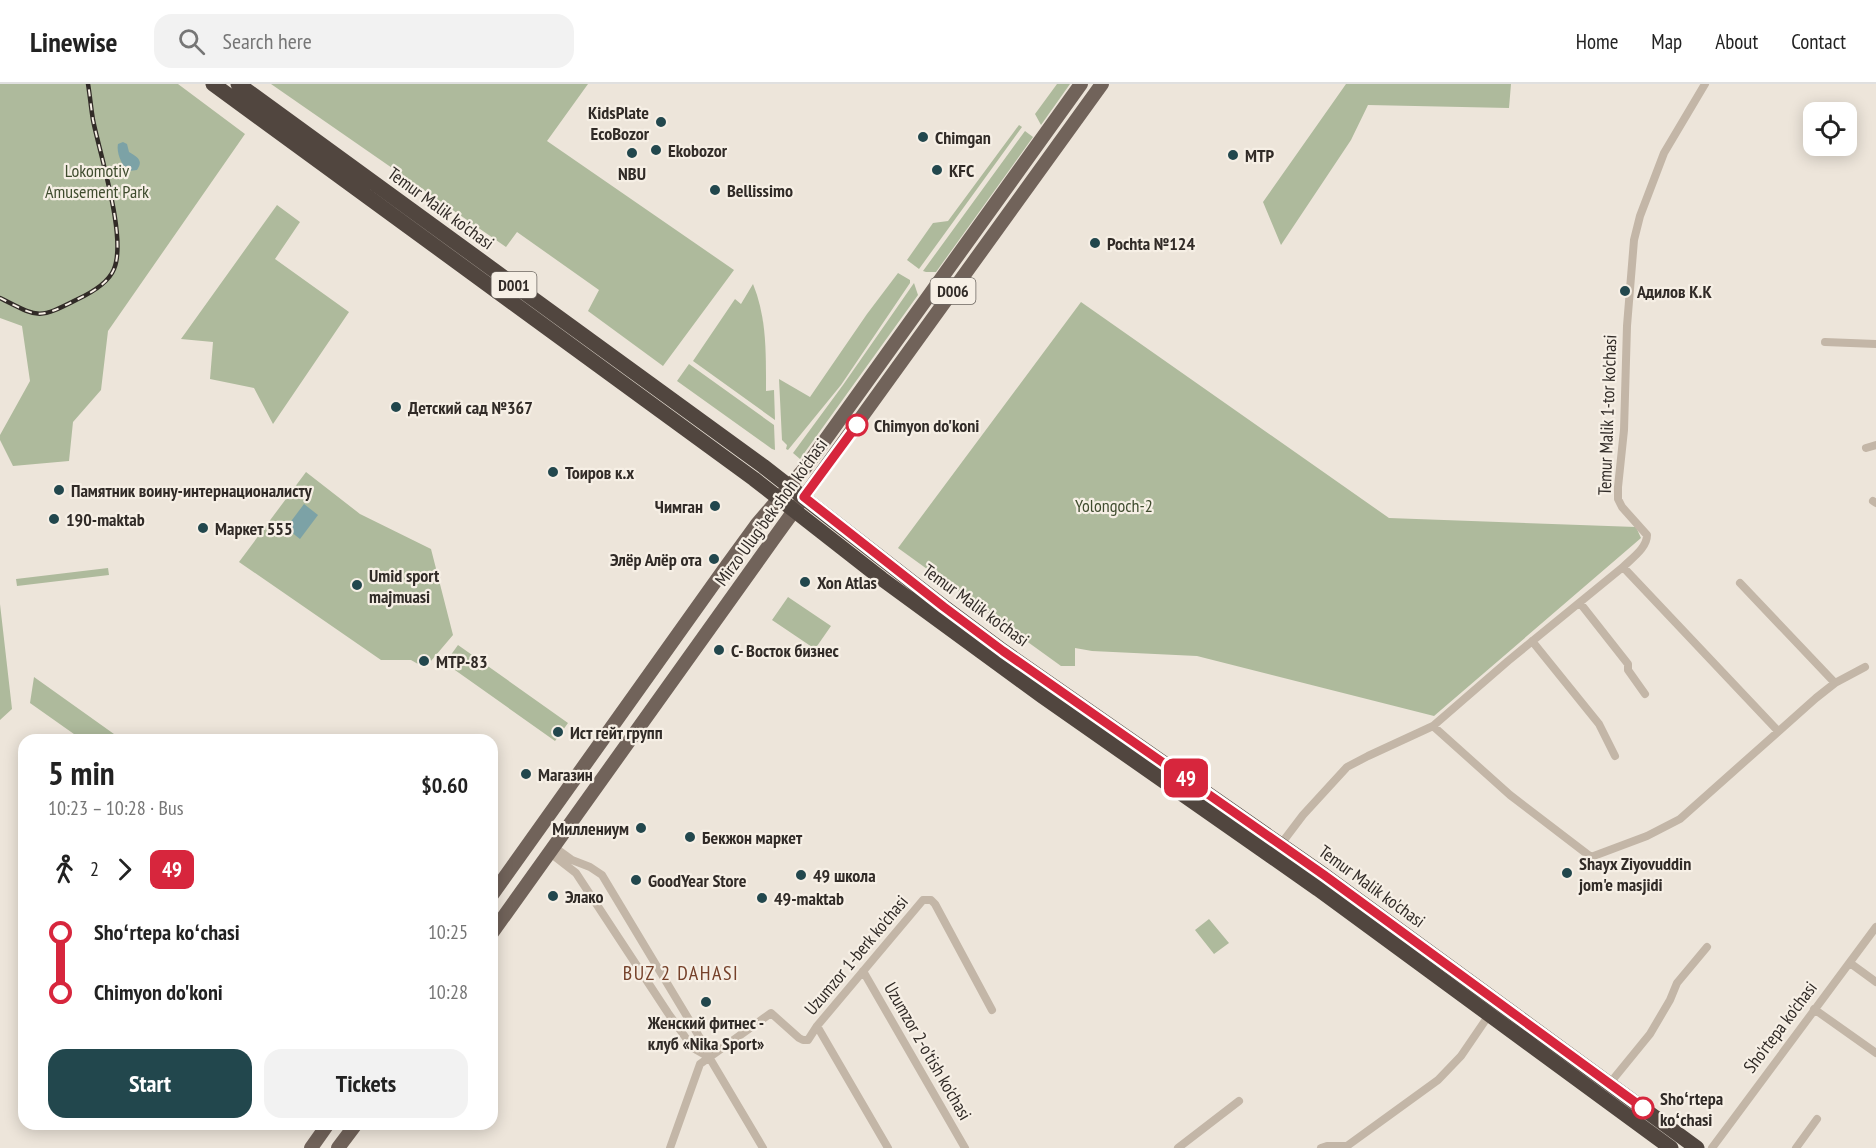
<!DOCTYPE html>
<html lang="en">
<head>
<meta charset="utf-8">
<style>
	:root { --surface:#fff; --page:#f2f2f2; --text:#222; --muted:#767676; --line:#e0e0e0; --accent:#22474d }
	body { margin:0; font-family:"PT Sans Narrow",sans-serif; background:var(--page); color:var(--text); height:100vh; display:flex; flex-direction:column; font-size:22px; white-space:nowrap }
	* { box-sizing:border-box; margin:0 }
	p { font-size:20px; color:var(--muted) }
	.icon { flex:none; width:33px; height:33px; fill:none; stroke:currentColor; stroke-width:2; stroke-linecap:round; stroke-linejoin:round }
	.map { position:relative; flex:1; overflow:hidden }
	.details { position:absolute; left:18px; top:650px; width:480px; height:396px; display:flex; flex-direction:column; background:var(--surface); border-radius:18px; box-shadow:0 3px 15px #0003 }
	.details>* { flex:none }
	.badge { padding:0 12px; border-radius:9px; font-size:21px; line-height:39px }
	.fabs { position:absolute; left:1803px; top:18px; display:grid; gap:12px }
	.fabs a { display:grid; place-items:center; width:54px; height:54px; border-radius:12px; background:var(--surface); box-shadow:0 3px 15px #0003; font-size:30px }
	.map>.badge { position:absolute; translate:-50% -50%; box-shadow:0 0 0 3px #fff }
	.legs { display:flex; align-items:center; gap:9px; height:66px; padding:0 30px; font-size:20px }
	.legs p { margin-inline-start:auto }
	.summary { display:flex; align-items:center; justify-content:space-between; height:102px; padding:0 30px }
	h1 { font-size:33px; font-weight:700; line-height:45px }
	.primary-button { display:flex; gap:12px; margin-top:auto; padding:12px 30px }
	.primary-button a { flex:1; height:69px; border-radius:18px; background:var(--accent); color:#fff; font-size:24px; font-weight:700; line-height:69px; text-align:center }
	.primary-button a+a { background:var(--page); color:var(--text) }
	ul { padding:0 30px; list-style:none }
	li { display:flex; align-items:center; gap:21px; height:60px; font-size:22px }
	li i { display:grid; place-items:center; width:9px; height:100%; margin:0 8px; background:currentColor }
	li i::after { content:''; width:15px; height:15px; margin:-8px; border:4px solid; border-radius:50%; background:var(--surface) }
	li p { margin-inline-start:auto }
	li:first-child i { background:linear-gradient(#0000 50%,currentColor 0) }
	li:last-child i { background:linear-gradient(currentColor 50%,#0000 0) }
	header { display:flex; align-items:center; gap:36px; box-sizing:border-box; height:84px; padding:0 30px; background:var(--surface); border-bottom:2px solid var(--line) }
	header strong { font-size:28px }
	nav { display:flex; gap:33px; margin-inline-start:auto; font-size:21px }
	.search { width:420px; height:54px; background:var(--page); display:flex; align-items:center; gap:15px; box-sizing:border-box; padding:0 21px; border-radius:18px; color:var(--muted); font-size:22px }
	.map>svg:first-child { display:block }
	.green { fill:#aeba9c }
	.water { fill:#7ca2a6 }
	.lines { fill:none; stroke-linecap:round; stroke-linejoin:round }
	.street { stroke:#c3b6a7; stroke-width:8 }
	.primary { stroke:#71635a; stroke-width:14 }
	.highway { stroke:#51463f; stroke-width:15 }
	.rail-casing { stroke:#312b27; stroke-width:4.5 }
	.rail { stroke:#f6efe5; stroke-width:2; stroke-dasharray:7; stroke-linecap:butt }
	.line-1-casing { stroke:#fff; stroke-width:14 }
	.line-1 { stroke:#d7263d; stroke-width:9 }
	.poi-dot { fill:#22474d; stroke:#f6efe5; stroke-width:2 }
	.stop-1-dot { fill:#fff; stroke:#d7263d; stroke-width:3 }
	.labels { text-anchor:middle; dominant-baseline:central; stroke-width:4.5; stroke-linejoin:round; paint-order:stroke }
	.shield { fill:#f6efe5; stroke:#6c6660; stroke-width:1.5 }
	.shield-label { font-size:16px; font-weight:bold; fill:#312b27 }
	.poi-label { font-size:18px; font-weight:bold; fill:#312b27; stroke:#f6efe5; text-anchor:start }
	.park-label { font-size:18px; fill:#3f4c2e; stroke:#f6efe5 }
	.street-label { font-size:18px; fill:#312b27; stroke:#f6efe5 }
	.stop-label { font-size:18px; font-weight:bold; fill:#312b27; stroke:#f6efe5; text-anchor:start }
	.neighbourhood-label { font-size:20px; letter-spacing:1.5px; fill:#75412a; stroke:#f6efe5 }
</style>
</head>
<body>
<header>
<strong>Linewise</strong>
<div class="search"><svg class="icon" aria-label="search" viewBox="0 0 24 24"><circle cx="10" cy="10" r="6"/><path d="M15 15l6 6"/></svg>Search here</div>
<nav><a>Home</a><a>Map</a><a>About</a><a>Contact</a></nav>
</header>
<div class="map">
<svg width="1876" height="1064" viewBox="0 0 1876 1064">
	<rect width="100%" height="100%" fill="#ede5da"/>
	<path class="green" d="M0,0H178L245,50L108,247L101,306L73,338L69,377L13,382L0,356V351L30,297L22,242L0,234Z
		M271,0H588L547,57L734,186L663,282L588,227L599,206L517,148L506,163Z
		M1057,0H1070L1041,41L1035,30Z
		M1346,0H1511L1509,24L1368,21L1351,56L1281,161L1263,118Z
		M1019,41L1022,43L919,185L907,176L933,139L948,137Z
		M1025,47L1033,53L936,188H926L923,187Z
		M277,121L300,138L275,175L349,228L273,340L254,304L210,295L213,258L181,255Z
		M898,189L910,196V199L841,301L788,366L786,365L787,361L782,356L779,295L810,313L867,230Z
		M914,199L918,211L800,375L793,369L843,301Z
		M753,200C767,234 766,270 766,307L774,306L775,336L693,277L735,215L741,220Z
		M1081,218L1389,434L1636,443L1641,454L1434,632L1197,572L1092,567L1075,564V582H1061L898,464Z
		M689,280L774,341L775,366L772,365L677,297Z
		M306,388L360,430L431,465L453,551L425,584L411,576H381L239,478Z
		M108,484L109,491L17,502L16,495Z
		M788,513L831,542L815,565L772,536Z
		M0,520L12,625L0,636Z
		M458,561L568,639L555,657L445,579Z
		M34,593L121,655H81L30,619Z
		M1209,835L1229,859L1214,870L1195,846Z"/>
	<path class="water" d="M123,58L127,60L129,68C137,73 144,76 137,86L129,87C122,83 116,68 118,60Z
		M304,420L318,431L300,455L286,444Z"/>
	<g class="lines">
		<path class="street" d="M1825,258L1876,260
			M1866,364L1876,361
			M1873,417L1876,419
			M1623,483L1778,647
			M1740,499L1835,599
			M1580,519L1628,580V586L1645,610
			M1532,557L1599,640L1615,672
			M1433,642L1510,711L1591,773L1647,752L1680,735L1816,614L1835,599L1865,583
			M1281,760L1303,731L1347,683L1368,672L1433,642L1508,577L1623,483C1632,474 1647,464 1647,451L1622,423L1618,415V403L1624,346L1627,242L1634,156L1640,132L1664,69L1705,0
			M554,763L572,776L590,783L602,791L700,954L709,973L763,1064
			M549,768L576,789L668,929L693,964L709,973
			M1850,879L1876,898
			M863,887L965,1064
			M1814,925L1876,969
			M817,942L888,1064
			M1610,999L1650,950L1670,916L1677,899L1707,863
			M670,1064L700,980L771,929L799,954L803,956H808L817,942L923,816H931L935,820L992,926
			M1178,1064L1239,1017
			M1321,1064L1327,1062H1347L1438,996L1461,972L1489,931
			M1712,1064L1876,843
			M1796,1064L1817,1035"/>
		<path class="primary" d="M492,811L725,484L757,440L805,384L1081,0
			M492,849L775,453L1102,0
			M311,1064L328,1040
			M338,1064L356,1040"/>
		<path class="highway" d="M213,0L754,395L882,495L1042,612L1318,805L1671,1064
			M238,0L763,382L944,523L1003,567L1324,791L1697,1064"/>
		<g class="rail-casing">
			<path id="rail" d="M0,214C38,233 37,236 76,216C89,210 108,200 114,185C127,154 100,71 93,36C91,24 90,12 88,0"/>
		</g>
		<use href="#rail" class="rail"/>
	</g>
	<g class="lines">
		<g class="line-1-casing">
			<path id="line-1" d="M857,341L804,413L944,523L1003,567L1324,791L1643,1024"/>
		</g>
		<use href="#line-1" class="line-1"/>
	</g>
	<g class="poi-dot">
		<circle cx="661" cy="38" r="6"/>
		<circle cx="923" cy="53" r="6"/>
		<circle cx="656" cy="66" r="6"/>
		<circle cx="632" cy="69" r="6"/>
		<circle cx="1233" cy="71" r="6"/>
		<circle cx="937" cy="86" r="6"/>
		<circle cx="715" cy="106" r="6"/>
		<circle cx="1095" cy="159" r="6"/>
		<circle cx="1625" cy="207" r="6"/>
		<circle cx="396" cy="323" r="6"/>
		<circle cx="553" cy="388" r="6"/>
		<circle cx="59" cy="406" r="6"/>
		<circle cx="715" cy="422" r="6"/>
		<circle cx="54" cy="435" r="6"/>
		<circle cx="203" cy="444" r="6"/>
		<circle cx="714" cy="475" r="6"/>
		<circle cx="805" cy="498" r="6"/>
		<circle cx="357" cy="501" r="6"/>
		<circle cx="719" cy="566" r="6"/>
		<circle cx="424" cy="577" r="6"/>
		<circle cx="558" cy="648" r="6"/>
		<circle cx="526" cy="690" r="6"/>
		<circle cx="641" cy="744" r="6"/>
		<circle cx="690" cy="753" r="6"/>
		<circle cx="1567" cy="789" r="6"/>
		<circle cx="801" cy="791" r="6"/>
		<circle cx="636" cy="796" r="6"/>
		<circle cx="553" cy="812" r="6"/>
		<circle cx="762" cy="814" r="6"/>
		<circle cx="706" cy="918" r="6"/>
	</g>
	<g class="stop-1-dot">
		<circle cx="857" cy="341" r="10"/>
		<circle cx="1643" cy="1024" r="10"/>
	</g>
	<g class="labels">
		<g class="shield">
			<rect x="491.5" y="188" width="45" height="26" rx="4.5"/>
			<rect x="930.5" y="194" width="45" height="26" rx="4.5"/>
		</g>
		<g class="shield-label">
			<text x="514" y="201">D001</text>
			<text x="953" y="207">D006</text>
		</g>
		<g class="poi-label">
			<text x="649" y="28" text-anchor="end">KidsPlate<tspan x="649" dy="21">EcoBozor</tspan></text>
			<text x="935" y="53">Chimgan</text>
			<text x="668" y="66">Ekobozor</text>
			<text x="1245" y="71">MTP</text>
			<text x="949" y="86">KFC</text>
			<text x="632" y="89" text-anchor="middle">NBU</text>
			<text x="727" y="106">Bellissimo</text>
			<text x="1107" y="159">Pochta №124</text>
			<text x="1637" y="207">Адилов К.К</text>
			<text x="408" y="323">Детский сад №367</text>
			<text x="565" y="388">Тоиров к.х</text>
			<text x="71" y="406">Памятник воину-интернационалисту</text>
			<text x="703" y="422" text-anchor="end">Чимган</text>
			<text x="66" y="435">190-maktab</text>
			<text x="215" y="444">Маркет 555</text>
			<text x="702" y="475" text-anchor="end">Элёр Алёр ота</text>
			<text x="369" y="491">Umid sport<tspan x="369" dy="21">majmuasi</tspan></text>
			<text x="817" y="498">Xon Atlas</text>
			<text x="731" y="566">С- Восток бизнес</text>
			<text x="436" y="577">MTP-83</text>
			<text x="570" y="648">Ист гейт групп</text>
			<text x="538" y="690">Магазин</text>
			<text x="629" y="744" text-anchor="end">Миллениум</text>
			<text x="702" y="753">Бекжон маркет</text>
			<text x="1579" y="779">Shayx Ziyovuddin<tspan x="1579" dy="21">jom'e masjidi</tspan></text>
			<text x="813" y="791">49 школа</text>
			<text x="648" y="796">GoodYear Store</text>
			<text x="565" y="812">Элако</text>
			<text x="774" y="814">49-maktab</text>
			<text x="706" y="938" text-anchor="middle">Женский фитнес -<tspan x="706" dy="21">клуб «Nika Sport»</tspan></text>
		</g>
		<g class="park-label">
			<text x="97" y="86">Lokomotiv<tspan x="97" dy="21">Amusement Park</tspan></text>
			<text x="1114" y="421">Yolongoch-2</text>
		</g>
		<g class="street-label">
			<text transform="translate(441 124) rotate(36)">Temur Malik ko'chasi</text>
			<text transform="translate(1607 331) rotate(-88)">Temur Malik 1-tor ko'chasi</text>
			<text transform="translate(771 428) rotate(-54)">Mirzo Ulug'bek shoh ko'chasi</text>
			<text transform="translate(976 521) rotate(36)">Temur Malik ko'chasi</text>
			<text transform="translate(1372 802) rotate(36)">Temur Malik ko'chasi</text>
			<text transform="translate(856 871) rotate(-50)">Uzumzor 1-berk ko'chasi</text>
			<text transform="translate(1780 943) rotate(-53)">Sho'rtepa ko'chasi</text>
			<text transform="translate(928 967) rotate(60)">Uzumzor 2-o'tish ko'chasi</text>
		</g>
		<g class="stop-label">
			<text x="874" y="341">Chimyon do'koni</text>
			<text x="1660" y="1014">Shoʻrtepa<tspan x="1660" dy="21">koʻchasi</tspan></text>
		</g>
		<g class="neighbourhood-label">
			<text x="681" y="889">BUZ 2 DAHASI</text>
		</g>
	</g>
</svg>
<div class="fabs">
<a><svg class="icon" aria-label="locate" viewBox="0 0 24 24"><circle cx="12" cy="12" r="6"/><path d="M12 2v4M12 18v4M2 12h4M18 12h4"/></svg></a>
</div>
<b class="badge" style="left:1186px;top:694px;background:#d7263d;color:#fff">49</b>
<section class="details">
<div class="summary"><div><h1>5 min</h1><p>10:23 – 10:28 · Bus</p></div><b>$0.60</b></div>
<div class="legs"><svg class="icon" aria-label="walk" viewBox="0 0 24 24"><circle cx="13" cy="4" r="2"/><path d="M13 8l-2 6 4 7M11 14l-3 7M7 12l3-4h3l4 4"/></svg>2<svg class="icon" aria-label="forward" viewBox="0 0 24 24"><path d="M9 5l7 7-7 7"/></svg><b class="badge" style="background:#d7263d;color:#fff">49</b></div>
<ul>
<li><i style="color:#d7263d"></i><b>Shoʻrtepa koʻchasi</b><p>10:25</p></li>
<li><i style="color:#d7263d"></i><b>Chimyon do'koni</b><p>10:28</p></li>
</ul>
<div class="primary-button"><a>Start</a><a>Tickets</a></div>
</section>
</div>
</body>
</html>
